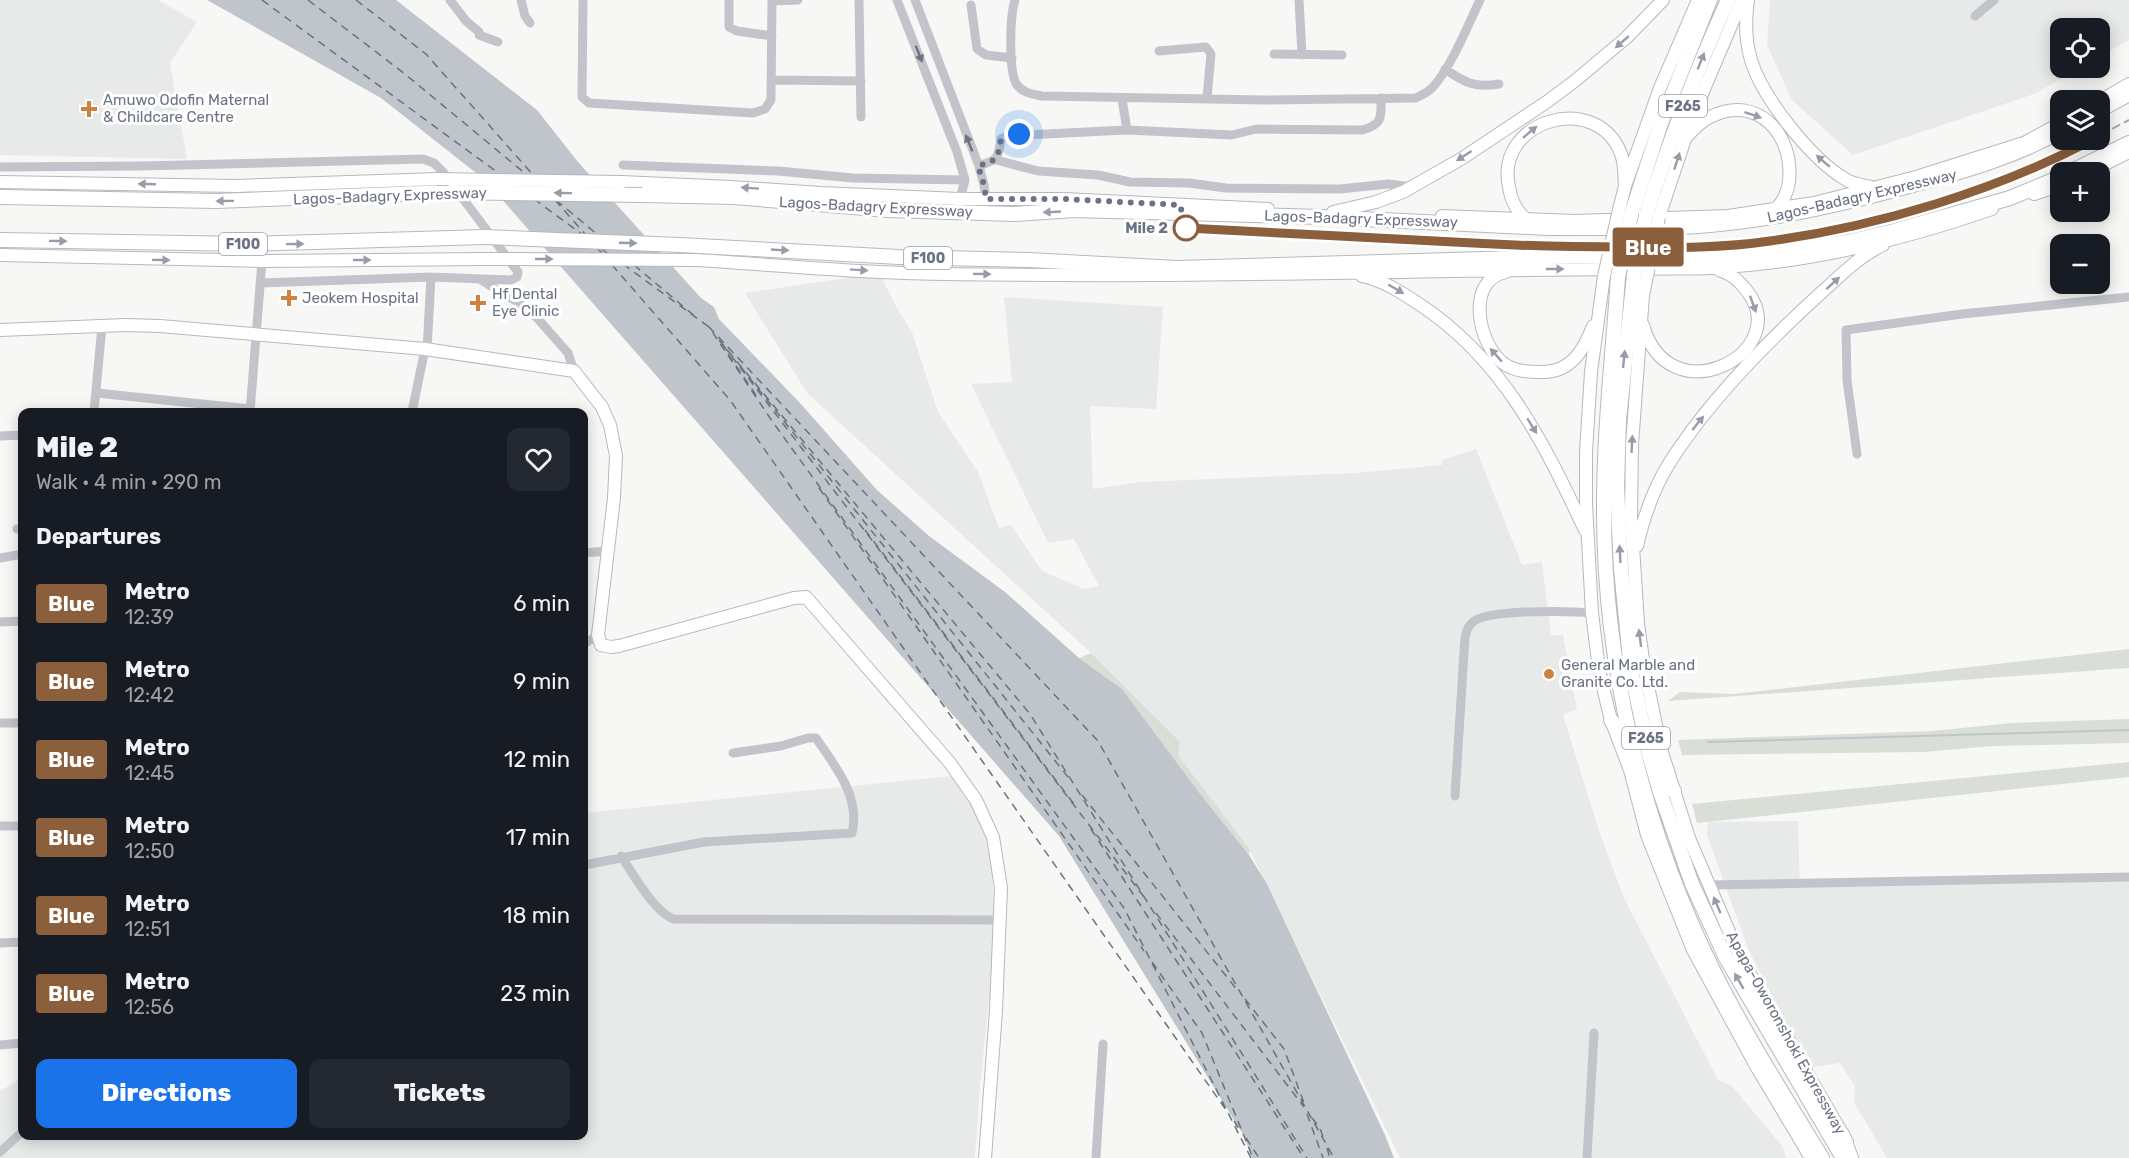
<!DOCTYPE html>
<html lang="en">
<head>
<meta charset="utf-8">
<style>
	:root { --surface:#171b24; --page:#242831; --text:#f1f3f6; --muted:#9ea1a6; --accent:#1a73e8 }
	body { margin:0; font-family:Rubik,sans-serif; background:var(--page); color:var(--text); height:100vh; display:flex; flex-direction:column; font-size:22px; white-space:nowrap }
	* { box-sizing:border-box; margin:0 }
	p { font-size:20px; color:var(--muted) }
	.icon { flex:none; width:33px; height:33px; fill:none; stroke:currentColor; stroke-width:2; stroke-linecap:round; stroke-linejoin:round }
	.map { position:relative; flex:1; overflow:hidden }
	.panel { position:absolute; left:18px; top:408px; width:570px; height:732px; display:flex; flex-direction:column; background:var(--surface); border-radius:12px; box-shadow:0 3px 15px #0003 }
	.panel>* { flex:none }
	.badge { padding:0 12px; border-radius:4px; font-size:21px; line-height:39px }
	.buttons { position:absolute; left:2050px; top:18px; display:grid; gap:12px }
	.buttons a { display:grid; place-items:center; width:60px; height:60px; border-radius:12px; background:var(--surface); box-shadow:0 3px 15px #0003; font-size:30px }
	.you { position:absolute; width:30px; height:30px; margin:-15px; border:4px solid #fff; border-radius:50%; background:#1a73e8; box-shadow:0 0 0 9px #1a73e833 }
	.map>.badge { position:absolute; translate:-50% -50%; box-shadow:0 0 0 3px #fff }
	h2 { padding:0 18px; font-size:22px; line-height:54px }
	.round { display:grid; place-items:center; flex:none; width:63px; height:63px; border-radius:12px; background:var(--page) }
	.summary { display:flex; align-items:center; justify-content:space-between; height:102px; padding:0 18px }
	h1 { font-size:28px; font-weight:800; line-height:45px }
	.primary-button { display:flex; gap:12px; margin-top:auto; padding:12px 18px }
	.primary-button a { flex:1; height:69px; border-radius:12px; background:var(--accent); color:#fff; font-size:24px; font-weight:800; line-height:69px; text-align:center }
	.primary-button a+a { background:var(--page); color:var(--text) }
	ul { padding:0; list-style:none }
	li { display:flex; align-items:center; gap:18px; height:78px; padding:0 18px }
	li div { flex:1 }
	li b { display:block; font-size:22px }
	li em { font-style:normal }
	li .badge { min-width:66px; font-weight:700; text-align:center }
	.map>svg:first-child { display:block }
	.built { fill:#e8e9e9 }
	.green { fill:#d9ded7 }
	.water { fill:#bfc5cb }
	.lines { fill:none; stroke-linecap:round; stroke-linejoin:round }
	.stream { stroke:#bfc5cb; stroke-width:2 }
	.ferry { stroke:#67737f; stroke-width:1.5; stroke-dasharray:8 6; stroke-linecap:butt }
	.major-casing { stroke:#b6b8bd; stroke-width:14 }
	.highway-casing { stroke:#b7b9bd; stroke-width:16 }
	.minor { stroke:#c2c4c9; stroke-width:9 }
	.major { stroke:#fff; stroke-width:12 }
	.highway { stroke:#fff; stroke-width:14 }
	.rail { stroke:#a6a9af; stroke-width:2; stroke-dasharray:9 4.5; stroke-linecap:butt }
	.major-bridge-casing { stroke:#b6b8bd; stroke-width:14; stroke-linecap:butt }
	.highway-bridge-casing { stroke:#b7b9bd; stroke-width:16; stroke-linecap:butt }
	.major-bridge { stroke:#fff; stroke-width:12 }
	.highway-bridge { stroke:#fff; stroke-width:14 }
	.oneway { fill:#979da8 }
	.oneway2 { fill:#6b7383 }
	.line-casing { stroke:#fff; stroke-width:14 }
	.line { stroke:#8b5e3c; stroke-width:9 }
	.walk { stroke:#6b7383; stroke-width:6; stroke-dasharray:0 10.8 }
	.poi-dot { fill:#cf813f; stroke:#fff; stroke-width:2 }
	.stop-dot { fill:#fff; stroke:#8b5e3c; stroke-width:3 }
	.labels { text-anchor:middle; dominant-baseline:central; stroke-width:6; stroke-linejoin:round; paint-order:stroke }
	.shield { fill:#fff; stroke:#979da8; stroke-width:1.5 }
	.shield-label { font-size:14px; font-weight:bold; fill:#6b7383 }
	.poi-label { font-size:15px; fill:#6b7383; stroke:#fff; text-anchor:start }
	.street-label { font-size:15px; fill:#6b7383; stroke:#fff }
	.stop-label { font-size:15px; font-weight:bold; fill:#6b7383; stroke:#fff; text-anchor:end }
</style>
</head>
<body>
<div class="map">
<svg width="2129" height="1158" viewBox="0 0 2129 1158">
	<rect width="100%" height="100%" fill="#f7f8f6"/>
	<path class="built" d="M0,0H158L197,22L170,63L187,159L0,155Z
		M1770,0H2129V40L2100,56V28H2061V68H2080L2034,94L1853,155L1792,100L1767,45Z
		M879,273L896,306L912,332L938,412L978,472L999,528L1011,525L1042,571L1084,589L1099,586L1074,539L1048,543L971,384L1012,382L1004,297L1163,307L1156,409L1090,406L1093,489L1140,482L1356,473L1442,465V460L1476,449L1522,565L1542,562L1551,635H1563L1577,709L1563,715L1599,831L1624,898L1718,1080L1732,1086L1783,1147L1786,1158H1400L1250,851L1178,755L1180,742L1091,653L807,393L745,293Z
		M951,776L972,806L987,841L992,871L996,935L980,1086L975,1158H0V1091L22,1078V1136H584V813Z
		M1798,821L1800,887L2129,880V1158H1887L1854,1102L1855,1086L1840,1063L1809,1068L1749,951L1707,835L1708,822Z"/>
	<path class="green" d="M2129,649V668L1668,701L1680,692L1733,694Z
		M1091,653L1180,742L1178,755L1250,850L1249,855L1201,795L1122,689L1079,658Z
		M2129,719V743L1993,746L1923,752L1682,755L1678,740L1931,731L2012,723Z
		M2129,762V777L1697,823L1692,804Z"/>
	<path class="water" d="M207,0H396L537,110L578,162L701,298L714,307L719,319L800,403L877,490L929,536L1005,592L1079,658L1122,689L1201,795L1249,855L1267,884L1385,1135L1394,1158H1252L1244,1136L1059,836L485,180L381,98Z"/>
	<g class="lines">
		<path class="stream" d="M1708,742L2129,730"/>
		<path class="ferry" d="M262,0L501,175
			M308,0L405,74L527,175
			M356,0L426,54L534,176
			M534,199L583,235
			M555,200L585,234
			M556,200L598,235
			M596,247L603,254
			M601,249L610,255
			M623,264L709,327
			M612,265L730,400L1226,1110
			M634,265L697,318
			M719,340L1030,714L1307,1158
			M723,345L1144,897
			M728,354L758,398
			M740,366L1072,782
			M819,488L1144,951
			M865,530L1077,808
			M1082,795L1238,991
			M1091,829L1304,1158
			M1156,913L1304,1107
			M1152,962L1202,1033L1253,1158
			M1245,999L1284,1049L1304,1103
			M1307,1114L1323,1158
			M1312,1118L1320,1128L1323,1137
			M1234,1121L1241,1132
			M1246,1138L1259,1158
			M1327,1148L1330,1158
			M1251,1158L1124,908L772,421L709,327L1098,741L1334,1158"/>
		<g class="major-casing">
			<path id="major" d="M1748,0C1745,21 1745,40 1751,60C1762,97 1811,159 1845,179C1852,184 1863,185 1871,187
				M2100,101L2129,84
				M1687,136C1695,128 1702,120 1712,116C1759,94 1794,136 1789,181C1788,191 1783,203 1775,209
				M2089,172L2129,152
				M0,182L236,186L437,179
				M622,182L731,187L821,193L960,199H1064L1268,209
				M2034,194L2061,185
				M1333,212L1376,202L1403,192L1461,159L1548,101L1576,80L1626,38L1663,0
				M1618,214L1625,186L1660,88L1698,0
				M1442,216L1575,221L1728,216L1814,203L1916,177L2024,143L2061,123
				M1659,217L1693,115L1742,0
				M1526,219C1516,211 1511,200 1509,187C1494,120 1597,90 1621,154C1625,164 1624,175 1625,186
				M0,255L262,261L485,259
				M696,260C765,264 834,271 904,273C1141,279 1378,271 1615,269
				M1639,269C1663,268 1688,269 1712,268C1807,263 1903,240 1992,209
				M1506,272C1465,280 1478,344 1503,363C1515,372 1529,372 1543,372C1571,372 1584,350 1593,326
				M1362,276C1384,281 1401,292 1419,304C1503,359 1544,443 1585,530
				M1604,276L1591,372L1586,452V504L1592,613L1599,669L1606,700L1611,720L1630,770L1647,835L1693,950L1756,1066L1811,1158
				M1647,276L1643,295L1632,445L1631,516L1638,623L1644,667L1661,749L1689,838L1739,955L1847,1142
				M1643,325C1669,418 1795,352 1747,291C1738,280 1732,274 1719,270
				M0,330L126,325L160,326L425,349L574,371L602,407L610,425L616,456L614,498L598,635L601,645L611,647L619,646L794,598L806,597L950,763L976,800L993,837L1001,888L996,1011L985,1158
				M1637,546C1644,516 1654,487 1670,462C1708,402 1769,340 1822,292C1841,275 1859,256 1883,245"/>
		</g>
		<g class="highway-casing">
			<path id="highway" d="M2100,110L2129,94
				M2070,172L2129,143
				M642,195L734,197L888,210L1014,214L1074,210L1322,217L1548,228H1627
				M0,197L216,201L451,192
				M1631,215L1661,123L1710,0
				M1646,215C1669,142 1696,70 1728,0
				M1646,228C1740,228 1830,208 1920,183C1969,170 2016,156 2061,131
				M0,240L249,244L485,237
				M680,245L899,257L1029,260L1177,268L1586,256L1722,260L1782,253L1847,242L1894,231L2010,198L2061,177
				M1634,275L1619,420L1617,487L1621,569L1631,670L1649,754L1660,792L1692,884L1726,958L1843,1158
				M1618,277C1613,353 1604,428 1604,505C1603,666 1643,828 1714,972C1746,1036 1785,1097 1822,1158
				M1611,720L1630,751
				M1656,770L1674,791
				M1657,772L1661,749
				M1842,1134L1851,1158"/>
		</g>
		<path class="minor" d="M450,0L466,21L479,32V35L498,42
			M521,0L525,16L530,23
			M583,0L582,97L589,103L753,113L765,109L771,100L772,0
			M729,0V27L737,31L772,36
			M859,0L861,117
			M897,0L957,152L965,180L960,199
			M915,0L979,166L984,185L986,199
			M1015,0C1010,15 1008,72 1017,85C1023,93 1033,94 1042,96L1264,100L1416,98C1422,95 1428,92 1432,88C1451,68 1468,25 1480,0
			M1299,0L1302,55
			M772,1L798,0
			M971,5L977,49L986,55L1012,58
			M1975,16L1994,0
			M1159,51L1206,47L1211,54L1207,98
			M1274,54L1342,55
			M1445,69C1465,83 1475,88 1499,84
			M771,80L861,81
			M1122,99L1127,130
			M996,160L1038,171L1098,175L1130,182L1189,183L1226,188L1340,189L1388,184L1413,187
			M623,165L778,171L853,178L965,180
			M979,166C999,159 997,160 1001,139C1008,135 1016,133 1025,135L1127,130L1232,135L1256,129L1362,130C1383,124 1381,118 1381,98
			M0,167L141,166L423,159L434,163L443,172L518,272L517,277L511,280L431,277L260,283
			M481,280L521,304L538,319L568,353L574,371
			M427,350L431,277
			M97,393L250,409
			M94,412L102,326
			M250,412L262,261
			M412,412L425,349
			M0,436L22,435
			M1857,454L1847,380L1846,330L1962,314L2129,297
			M17,529H22
			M584,553L608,551
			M0,558L17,555
			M0,622L22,621
			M584,644L598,635
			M0,723H22
			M1455,796L1464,652C1465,642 1464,629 1473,622C1487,609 1570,611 1592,613
			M0,826H22
			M621,856C634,875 653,910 673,919L1000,920
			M584,865L704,842L852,833C861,797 835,766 816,738H808L781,746L733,753
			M1708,885L2129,877
			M0,943L22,942
			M0,1045L22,1043
			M0,1152L22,1132
			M1096,1158L1103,1044
			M1587,1158L1594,1033"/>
		<use href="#major" class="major"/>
		<use href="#highway" class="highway"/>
		<path class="rail" d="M2100,135L2129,120
			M1186,228C1283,233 1380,238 1478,243C1529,246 1580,247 1631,247C1678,248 1724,247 1770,241C1881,226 1994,192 2092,140"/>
		<g class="major-bridge-casing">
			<path id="major-bridge" d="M437,179L622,182
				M485,259L696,260
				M1604,276L1618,214
				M1647,276L1659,217"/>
		</g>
		<g class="highway-bridge-casing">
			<path id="highway-bridge" d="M451,192L642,195
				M485,237L680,245
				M1634,275L1646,215
				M1618,277L1631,215"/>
		</g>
		<use href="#major-bridge" class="major-bridge"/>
		<use href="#highway-bridge" class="highway-bridge"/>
	</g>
	<defs><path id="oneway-solid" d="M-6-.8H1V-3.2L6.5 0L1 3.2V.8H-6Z" transform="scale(1.5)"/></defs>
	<g class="oneway">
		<use href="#oneway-solid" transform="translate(1622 42) rotate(139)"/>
		<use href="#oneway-solid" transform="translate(1701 61) rotate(-68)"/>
		<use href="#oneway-solid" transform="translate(1753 115) rotate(19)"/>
		<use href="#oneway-solid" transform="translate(1530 132) rotate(-40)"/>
		<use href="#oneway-solid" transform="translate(1464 156) rotate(147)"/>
		<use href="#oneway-solid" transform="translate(1677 161) rotate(-72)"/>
		<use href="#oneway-solid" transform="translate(1823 161) rotate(-139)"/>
		<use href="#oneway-solid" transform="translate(147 184) rotate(-178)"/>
		<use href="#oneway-solid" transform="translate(750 188) rotate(-176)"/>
		<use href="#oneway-solid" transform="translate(563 193) rotate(-179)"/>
		<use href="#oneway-solid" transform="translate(225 201) rotate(179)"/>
		<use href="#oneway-solid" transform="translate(1052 212) rotate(177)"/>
		<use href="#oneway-solid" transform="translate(58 241) rotate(1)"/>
		<use href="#oneway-solid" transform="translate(628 243) rotate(2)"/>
		<use href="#oneway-solid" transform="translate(295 244) rotate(-1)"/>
		<use href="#oneway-solid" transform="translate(780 250) rotate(3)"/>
		<use href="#oneway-solid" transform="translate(544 259)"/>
		<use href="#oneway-solid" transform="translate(161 260) rotate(1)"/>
		<use href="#oneway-solid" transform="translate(362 260)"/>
		<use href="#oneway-solid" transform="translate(1555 269)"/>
		<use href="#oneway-solid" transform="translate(859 270) rotate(4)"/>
		<use href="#oneway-solid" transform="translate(982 274) rotate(1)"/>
		<use href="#oneway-solid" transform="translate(1833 283) rotate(-42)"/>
		<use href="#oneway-solid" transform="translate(1396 289) rotate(30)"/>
		<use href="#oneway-solid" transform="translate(1753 304) rotate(70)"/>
		<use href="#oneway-solid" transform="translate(1496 355) rotate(-131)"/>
		<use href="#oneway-solid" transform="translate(1624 359) rotate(-84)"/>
		<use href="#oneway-solid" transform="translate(1698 423) rotate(-51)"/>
		<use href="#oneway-solid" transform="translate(1532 426) rotate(58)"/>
		<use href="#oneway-solid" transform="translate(1632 444) rotate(-87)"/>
		<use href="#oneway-solid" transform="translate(1620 554) rotate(-93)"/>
		<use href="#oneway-solid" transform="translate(1640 638) rotate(-97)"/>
		<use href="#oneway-solid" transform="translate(1717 905) rotate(-113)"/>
		<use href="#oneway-solid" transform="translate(1739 981) rotate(-120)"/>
	</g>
	<g class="oneway2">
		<use href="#oneway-solid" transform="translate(919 54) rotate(69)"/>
		<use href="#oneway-solid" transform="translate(969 143) rotate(-112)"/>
	</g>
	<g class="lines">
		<g class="line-casing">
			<path id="line" d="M1186,228C1282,233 1377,238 1473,243C1525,246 1575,247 1627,247C1675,248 1723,248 1770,241C1879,226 1995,191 2092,140"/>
		</g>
		<use href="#line" class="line"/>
		<path class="walk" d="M1019,134L1007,135L1001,139C997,160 999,159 978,166L984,185L986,199H1064L1180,205L1186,228"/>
	</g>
	<g class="poi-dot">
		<path d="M86 100h6v6h6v6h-6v6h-6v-6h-6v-6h6z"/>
		<path d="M286 289h6v6h6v6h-6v6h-6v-6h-6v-6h6z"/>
		<path d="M475 294h6v6h6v6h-6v6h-6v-6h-6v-6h6z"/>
		<circle cx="1549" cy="674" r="6"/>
	</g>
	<circle class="stop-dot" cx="1186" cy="228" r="12"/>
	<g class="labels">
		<g class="shield">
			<rect x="1659" y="95" width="48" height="22" rx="4.5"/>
			<rect x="219" y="233" width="48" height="22" rx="4.5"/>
			<rect x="904" y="247" width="48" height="22" rx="4.5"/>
			<rect x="1622" y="727" width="48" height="22" rx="4.5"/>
		</g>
		<g class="shield-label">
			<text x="1683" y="106">F265</text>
			<text x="243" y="244">F100</text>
			<text x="928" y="258">F100</text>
			<text x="1646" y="738">F265</text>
		</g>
		<g class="poi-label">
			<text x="103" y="100">Amuwo Odofin Maternal<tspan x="103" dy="17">&amp; Childcare Centre</tspan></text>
			<text x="492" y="294">Hf Dental<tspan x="492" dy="17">Eye Clinic</tspan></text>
			<text x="302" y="298">Jeokem Hospital</text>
			<text x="1561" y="665">General Marble and<tspan x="1561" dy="17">Granite Co. Ltd.</tspan></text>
		</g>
		<g class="street-label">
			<text transform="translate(390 196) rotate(-2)">Lagos-Badagry Expressway</text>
			<text transform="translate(1862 196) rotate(-13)">Lagos-Badagry Expressway</text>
			<text transform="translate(876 207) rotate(3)">Lagos-Badagry Expressway</text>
			<text transform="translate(1361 219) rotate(2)">Lagos-Badagry Expressway</text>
			<text transform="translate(1786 1033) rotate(61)">Apapa-Oworonshoki Expressway</text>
		</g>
		<g class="stop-label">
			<text x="1168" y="228">Mile 2</text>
		</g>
	</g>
</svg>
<div class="buttons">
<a><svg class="icon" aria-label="locate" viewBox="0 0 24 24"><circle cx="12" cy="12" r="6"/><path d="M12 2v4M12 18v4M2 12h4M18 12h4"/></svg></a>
<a><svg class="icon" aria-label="layers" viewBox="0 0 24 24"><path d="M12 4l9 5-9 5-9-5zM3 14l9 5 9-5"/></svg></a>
<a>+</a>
<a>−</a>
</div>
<div class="you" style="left:1019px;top:134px"></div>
<b class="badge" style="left:1648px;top:247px;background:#8b5e3c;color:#fff">Blue</b>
<section class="panel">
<div class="summary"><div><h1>Mile 2</h1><p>Walk · 4 min · 290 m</p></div><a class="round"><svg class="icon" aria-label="heart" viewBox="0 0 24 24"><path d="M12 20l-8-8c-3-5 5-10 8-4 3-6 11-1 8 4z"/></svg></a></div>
<h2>Departures</h2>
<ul>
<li><span class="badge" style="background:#8b5e3c;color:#fff">Blue</span><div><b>Metro</b><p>12:39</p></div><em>6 min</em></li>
<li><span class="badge" style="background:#8b5e3c;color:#fff">Blue</span><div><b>Metro</b><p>12:42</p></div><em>9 min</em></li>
<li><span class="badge" style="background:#8b5e3c;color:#fff">Blue</span><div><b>Metro</b><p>12:45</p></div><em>12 min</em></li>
<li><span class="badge" style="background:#8b5e3c;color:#fff">Blue</span><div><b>Metro</b><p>12:50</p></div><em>17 min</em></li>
<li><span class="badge" style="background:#8b5e3c;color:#fff">Blue</span><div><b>Metro</b><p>12:51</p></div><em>18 min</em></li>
<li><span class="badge" style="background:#8b5e3c;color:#fff">Blue</span><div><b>Metro</b><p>12:56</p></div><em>23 min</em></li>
</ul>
<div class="primary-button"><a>Directions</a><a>Tickets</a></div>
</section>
</div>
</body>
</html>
